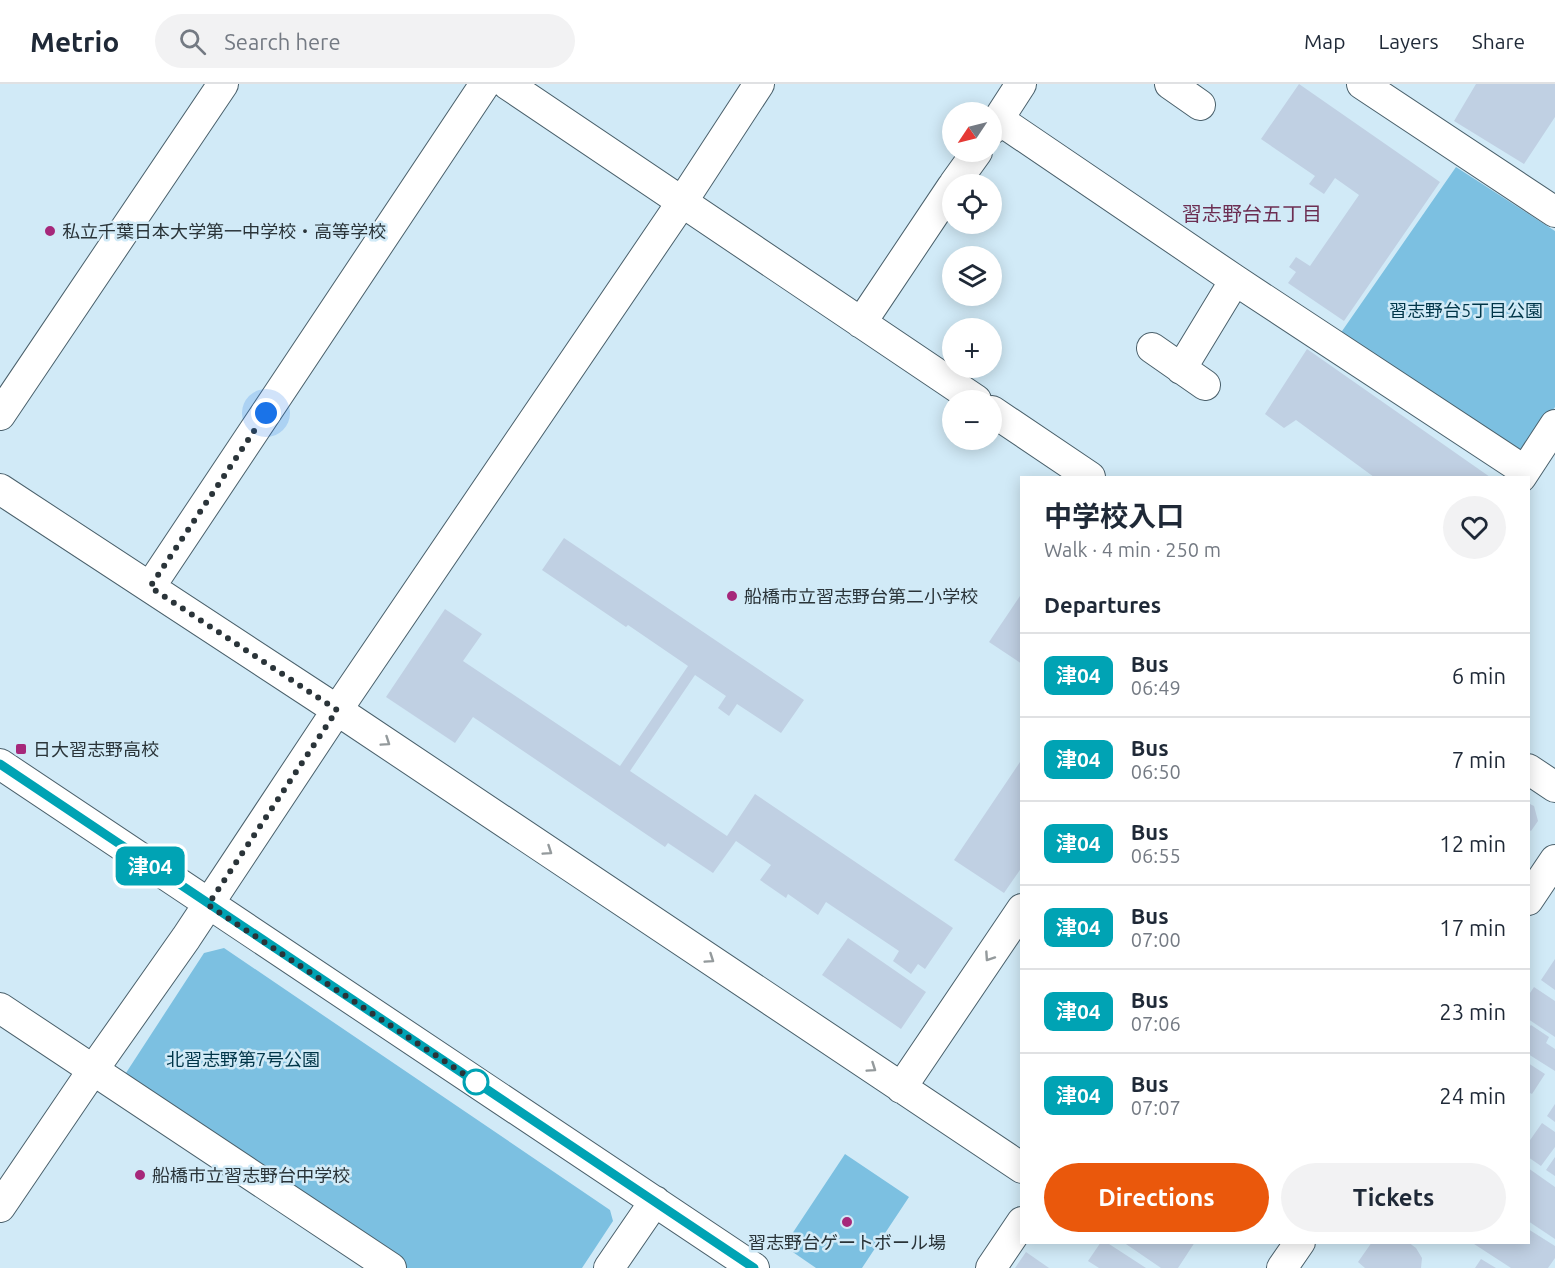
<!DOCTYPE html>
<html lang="en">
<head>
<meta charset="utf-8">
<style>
	:root { --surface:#fff; --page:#f2f2f3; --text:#1f2937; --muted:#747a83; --line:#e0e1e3; --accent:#ea580c }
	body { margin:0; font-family:Ubuntu,"Noto Sans JP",sans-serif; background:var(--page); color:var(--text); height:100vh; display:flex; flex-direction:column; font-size:22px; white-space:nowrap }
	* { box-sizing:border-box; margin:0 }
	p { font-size:20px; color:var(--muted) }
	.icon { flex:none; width:33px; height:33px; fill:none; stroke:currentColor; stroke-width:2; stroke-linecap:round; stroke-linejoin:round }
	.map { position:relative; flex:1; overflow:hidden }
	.panel { position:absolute; left:1020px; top:392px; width:510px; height:768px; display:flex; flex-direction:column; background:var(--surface); border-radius:0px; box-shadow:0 3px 15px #0003 }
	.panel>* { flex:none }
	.badge { padding:0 12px; border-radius:9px; font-size:21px; line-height:39px }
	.needle { width:39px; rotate:235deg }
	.controls { position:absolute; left:942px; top:18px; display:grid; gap:12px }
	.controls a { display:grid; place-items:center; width:60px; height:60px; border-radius:50%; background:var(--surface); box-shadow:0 3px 15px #0003; font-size:30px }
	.you { position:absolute; width:30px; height:30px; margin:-15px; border:4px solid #fff; border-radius:50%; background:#1a73e8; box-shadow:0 0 0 9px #1a73e833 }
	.map>.badge { position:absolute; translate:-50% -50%; box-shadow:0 0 0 3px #fff }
	h2 { padding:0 24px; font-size:22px; line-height:54px }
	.round { display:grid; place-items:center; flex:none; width:63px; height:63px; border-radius:32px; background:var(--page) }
	.head { display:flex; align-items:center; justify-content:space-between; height:102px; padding:0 24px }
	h1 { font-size:28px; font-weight:700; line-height:45px }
	.primary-button { display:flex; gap:12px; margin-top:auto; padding:12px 24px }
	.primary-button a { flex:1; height:69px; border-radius:36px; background:var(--accent); color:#fff; font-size:24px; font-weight:700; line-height:69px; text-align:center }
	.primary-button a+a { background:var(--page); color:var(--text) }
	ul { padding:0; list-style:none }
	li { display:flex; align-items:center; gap:18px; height:84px; padding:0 24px; border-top:2px solid var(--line) }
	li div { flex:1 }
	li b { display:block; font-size:22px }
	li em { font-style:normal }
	li .badge { min-width:66px; font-weight:700; text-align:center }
	header { display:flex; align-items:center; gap:36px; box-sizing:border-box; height:84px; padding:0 30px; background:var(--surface); border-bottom:2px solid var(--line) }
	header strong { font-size:28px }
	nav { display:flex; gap:33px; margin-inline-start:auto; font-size:21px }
	.search { width:420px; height:54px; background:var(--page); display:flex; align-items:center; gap:15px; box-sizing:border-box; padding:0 21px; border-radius:33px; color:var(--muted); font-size:22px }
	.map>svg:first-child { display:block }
	.green { fill:#7cc0e1 }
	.building { fill:#c0d0e3 }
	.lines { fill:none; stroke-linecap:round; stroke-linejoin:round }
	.minor-casing { stroke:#4a606b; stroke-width:32 }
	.minor { stroke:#fff; stroke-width:30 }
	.oneway { stroke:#949a9c }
	.line-casing { stroke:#fff; stroke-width:14 }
	.line { stroke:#00a3b4; stroke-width:9 }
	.walk { stroke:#2a3439; stroke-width:6; stroke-dasharray:0 10.8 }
	.poi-dot { fill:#a6287a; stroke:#d1eaf7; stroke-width:2 }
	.stop-dot { fill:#fff; stroke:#00a3b4; stroke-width:3 }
	.labels { text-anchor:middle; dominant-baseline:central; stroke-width:5; stroke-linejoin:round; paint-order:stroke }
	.poi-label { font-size:18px; fill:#2a3439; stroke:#d1eaf7; text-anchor:start }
	.park-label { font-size:18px; fill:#003548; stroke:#d1eaf7 }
	.neighbourhood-label { font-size:20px; fill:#6c2e52; stroke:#d1eaf7 }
</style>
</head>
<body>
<header>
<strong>Metrio</strong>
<div class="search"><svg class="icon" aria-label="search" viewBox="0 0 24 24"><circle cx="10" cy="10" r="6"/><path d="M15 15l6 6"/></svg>Search here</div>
<nav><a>Map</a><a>Layers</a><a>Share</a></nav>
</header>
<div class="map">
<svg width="1555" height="1184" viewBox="0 0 1555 1184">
	<rect width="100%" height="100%" fill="#d1eaf7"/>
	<path class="green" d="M1456,83L1555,147V323L1528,363L1515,366L1340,250Z
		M224,864L610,1126L613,1137L582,1184H407L124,992L204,869Z
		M845,1070L909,1113L862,1184H816L784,1162Z"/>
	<path class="building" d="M1299,0L1440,98L1344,237L1288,199L1296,188L1289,183L1296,173L1310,182L1359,111L1335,94L1324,110L1309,100L1315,92L1261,55Z
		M1476,0H1555V33L1524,80L1454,37Z
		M1307,265L1490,393H1374L1296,336L1284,344L1265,330Z
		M564,454L804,616L781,649L737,620L729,632L718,624L726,612L695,591L630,687L727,752L755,710L953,844L925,885L918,880L911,890L893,877L899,867L826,818L818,831L788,810L786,814L760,796L771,781L736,757L713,789L668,759L665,763L473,633L455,659L386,613L445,525L482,550L463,577L620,682L688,582L628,541L626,543L542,486Z
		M1022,509V580L989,558Z
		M1022,675V783L1004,809L954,776Z
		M1528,719L1534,722L1538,737L1531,747L1528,745Z
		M848,854L926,908L901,945L822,891Z
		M1555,875V906L1541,896Z
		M1534,903L1555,917V953L1528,935V912Z
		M1531,941L1549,953L1546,959L1555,965V987L1528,970V944Z
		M1528,979L1545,990L1532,1010L1528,1008Z
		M1555,1020V1038L1547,1032Z
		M1542,1039L1555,1048V1063L1541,1082L1528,1073V1059Z
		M1555,1073V1092L1546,1086Z
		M1528,1084L1555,1103V1155L1528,1137Z
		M1528,1145L1555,1162V1174L1548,1184H1511L1471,1158H1528Z
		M1101,1158H1106L1146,1184H1099L1088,1177Z
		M1123,1158H1195L1178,1184H1161Z
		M1372,1158H1408L1416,1164L1422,1174L1421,1184H1365L1358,1178Z
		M1026,1168L1049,1184H1015Z
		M1481,1175L1496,1184H1475Z"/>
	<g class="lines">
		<g class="minor-casing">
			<path id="minor" d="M507,0L976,316
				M1170,0L1200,21
				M1362,0L1555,128
				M998,35L1235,196L1525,387
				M992,45L1021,0
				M954,100L977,68
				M861,239L952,103
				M1152,264L1205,301
				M1181,285L1235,196
				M992,327L1090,393
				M0,331L223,0
				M1521,393L1555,341
				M0,405L337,626L1022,1084
				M150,503L485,0
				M0,680L754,1184
				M1528,685L1555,703
				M1528,816L1555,776
				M0,924L391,1184
				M901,1004L1022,825
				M0,1123L93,986L186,854L337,626L682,118L759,0
				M609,1184L655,1117
				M991,1184L1022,1138
				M1282,1184L1300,1158"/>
		</g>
		<use href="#minor" class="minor"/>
	</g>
	<defs><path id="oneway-chevron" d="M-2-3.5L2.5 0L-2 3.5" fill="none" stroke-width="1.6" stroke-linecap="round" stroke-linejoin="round" transform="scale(1.5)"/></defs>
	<g class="oneway">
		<use href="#oneway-chevron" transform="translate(386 658) rotate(34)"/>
		<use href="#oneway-chevron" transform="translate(548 767) rotate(34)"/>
		<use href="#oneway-chevron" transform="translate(989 873) rotate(124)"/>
		<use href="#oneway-chevron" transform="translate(710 875) rotate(34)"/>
		<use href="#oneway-chevron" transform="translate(872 984) rotate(34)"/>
	</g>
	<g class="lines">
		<g class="line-casing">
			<path id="line" d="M0,680L754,1184"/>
		</g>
		<use href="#line" class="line"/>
		<path class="walk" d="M266,329L150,503L337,626L208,821L476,998"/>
	</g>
	<g class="poi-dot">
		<circle cx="50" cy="147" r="6"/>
		<circle cx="732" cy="512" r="6"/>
		<rect x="15" y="659" width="12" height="12" rx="3"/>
		<circle cx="140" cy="1091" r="6"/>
		<circle cx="847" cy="1138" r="6"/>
	</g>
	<circle class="stop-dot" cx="476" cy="998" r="12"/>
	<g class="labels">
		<g class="poi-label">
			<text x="62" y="147">私立千葉日本大学第一中学校・高等学校</text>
			<text x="744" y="512">船橋市立習志野台第二小学校</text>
			<text x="33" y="665">日大習志野高校</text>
			<text x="152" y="1091">船橋市立習志野台中学校</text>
			<text x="847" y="1158" text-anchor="middle">習志野台ゲートボール場</text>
		</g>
		<g class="park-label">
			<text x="1466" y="226">習志野台5丁目公園</text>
			<text x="243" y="975">北習志野第7号公園</text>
		</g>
		<g class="neighbourhood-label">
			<text x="1252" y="129">習志野台五丁目</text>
		</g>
	</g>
</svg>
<div class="controls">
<a><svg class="needle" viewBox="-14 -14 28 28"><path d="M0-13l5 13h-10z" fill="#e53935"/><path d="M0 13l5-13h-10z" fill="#747a83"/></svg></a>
<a><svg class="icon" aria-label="locate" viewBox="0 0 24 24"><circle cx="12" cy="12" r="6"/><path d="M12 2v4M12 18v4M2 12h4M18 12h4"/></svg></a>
<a><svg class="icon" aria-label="layers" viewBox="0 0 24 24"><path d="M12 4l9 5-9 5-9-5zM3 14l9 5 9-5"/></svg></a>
<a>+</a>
<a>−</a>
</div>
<div class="you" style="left:266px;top:329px"></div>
<b class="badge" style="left:150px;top:782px;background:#00a3b4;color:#fff">津04</b>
<section class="panel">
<div class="head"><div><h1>中学校入口</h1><p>Walk · 4 min · 250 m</p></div><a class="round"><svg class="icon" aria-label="heart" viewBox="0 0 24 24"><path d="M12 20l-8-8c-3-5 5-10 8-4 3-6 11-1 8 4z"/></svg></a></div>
<h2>Departures</h2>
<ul>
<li><span class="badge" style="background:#00a3b4;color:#fff">津04</span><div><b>Bus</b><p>06:49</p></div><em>6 min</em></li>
<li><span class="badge" style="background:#00a3b4;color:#fff">津04</span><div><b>Bus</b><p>06:50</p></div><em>7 min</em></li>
<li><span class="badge" style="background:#00a3b4;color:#fff">津04</span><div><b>Bus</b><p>06:55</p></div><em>12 min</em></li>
<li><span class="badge" style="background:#00a3b4;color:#fff">津04</span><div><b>Bus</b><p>07:00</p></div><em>17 min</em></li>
<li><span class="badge" style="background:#00a3b4;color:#fff">津04</span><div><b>Bus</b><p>07:06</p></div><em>23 min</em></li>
<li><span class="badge" style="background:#00a3b4;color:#fff">津04</span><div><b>Bus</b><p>07:07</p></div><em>24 min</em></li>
</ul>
<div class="primary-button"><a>Directions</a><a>Tickets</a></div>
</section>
</div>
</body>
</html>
